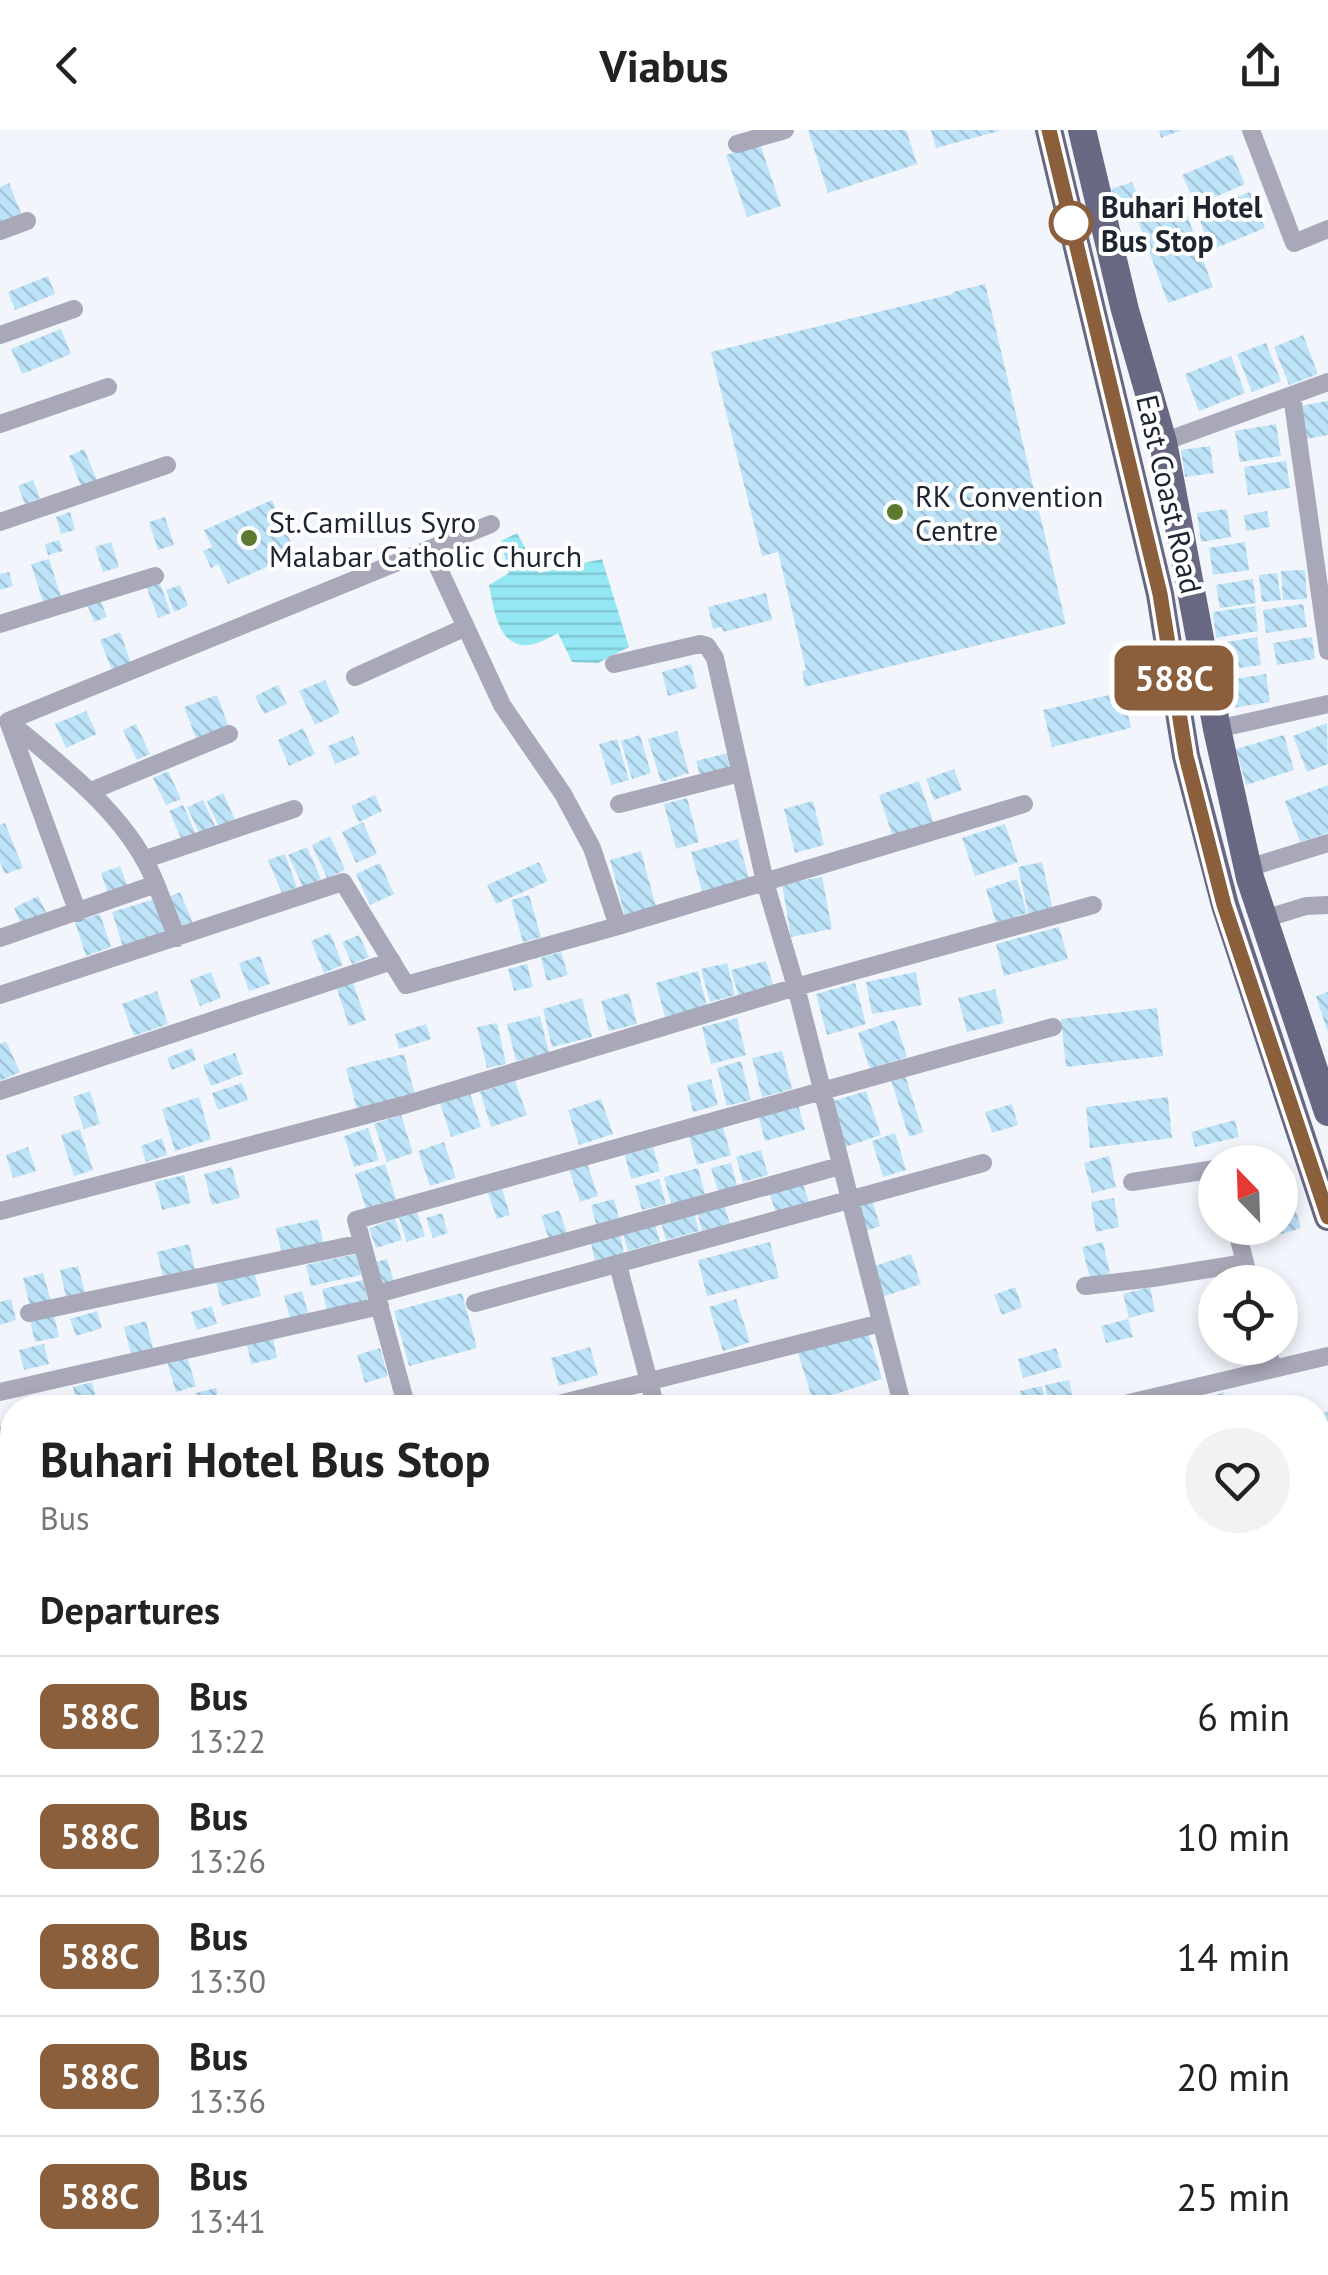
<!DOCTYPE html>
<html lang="en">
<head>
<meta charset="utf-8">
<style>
	:root { --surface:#fff; --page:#f2f2f2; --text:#222; --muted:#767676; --line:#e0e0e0 }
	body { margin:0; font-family:"PT Sans",sans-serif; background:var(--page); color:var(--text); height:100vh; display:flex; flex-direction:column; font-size:38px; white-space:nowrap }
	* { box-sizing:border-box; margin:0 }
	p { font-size:32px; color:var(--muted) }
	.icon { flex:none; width:55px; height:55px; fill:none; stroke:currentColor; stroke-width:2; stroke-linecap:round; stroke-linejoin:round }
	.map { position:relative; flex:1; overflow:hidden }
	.panel { position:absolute; left:0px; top:1265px; width:1330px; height:880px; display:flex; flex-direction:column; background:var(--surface); border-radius:40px 40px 0 0; box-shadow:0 5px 15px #0003 }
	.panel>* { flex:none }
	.badge { padding:0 20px; border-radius:15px; font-size:35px; line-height:65px }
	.needle { width:65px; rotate:337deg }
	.controls { position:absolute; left:1198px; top:1015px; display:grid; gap:20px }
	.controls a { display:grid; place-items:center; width:100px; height:100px; border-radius:50%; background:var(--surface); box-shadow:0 5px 15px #0003; font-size:50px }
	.map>.badge { position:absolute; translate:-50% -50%; box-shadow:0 0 0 5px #fff }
	h2 { padding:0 40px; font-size:38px; line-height:90px }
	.round { display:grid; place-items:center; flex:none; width:105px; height:105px; border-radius:52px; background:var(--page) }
	.head { display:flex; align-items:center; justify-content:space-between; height:170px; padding:0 40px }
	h1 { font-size:48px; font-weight:700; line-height:75px }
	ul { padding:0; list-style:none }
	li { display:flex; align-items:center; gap:30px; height:120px; padding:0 40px; border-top:2px solid var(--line) }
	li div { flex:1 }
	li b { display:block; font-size:38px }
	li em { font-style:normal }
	li .badge { min-width:110px; font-weight:700; text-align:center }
	header { display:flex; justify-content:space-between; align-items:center; height:130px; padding:0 40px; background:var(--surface); font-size:45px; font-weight:700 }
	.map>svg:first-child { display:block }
	.water { fill:url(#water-rules) }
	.building { fill:url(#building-back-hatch) }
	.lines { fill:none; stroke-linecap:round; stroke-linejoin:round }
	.minor { stroke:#a8a8b8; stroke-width:18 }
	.primary { stroke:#696883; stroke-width:28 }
	.line-casing { stroke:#fff; stroke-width:22 }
	.line { stroke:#8b5e3c; stroke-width:15 }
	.stop-dot { fill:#fff; stroke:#8b5e3c; stroke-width:5 }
	.poi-dot { fill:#5b7a2f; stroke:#fff; stroke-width:4 }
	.labels { text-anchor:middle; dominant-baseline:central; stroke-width:8; stroke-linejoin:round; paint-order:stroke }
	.stop-label { font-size:30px; font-weight:bold; fill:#1d2531; stroke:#fff; text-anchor:start }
	.street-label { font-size:30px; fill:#1d2531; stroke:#fff }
	.poi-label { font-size:30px; fill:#1d2531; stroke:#fff; text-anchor:start }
</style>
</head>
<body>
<header><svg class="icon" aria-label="back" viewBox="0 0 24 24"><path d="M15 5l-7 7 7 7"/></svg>Viabus<svg class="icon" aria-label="share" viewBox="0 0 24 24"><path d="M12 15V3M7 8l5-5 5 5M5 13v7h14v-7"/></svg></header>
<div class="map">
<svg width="1328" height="2145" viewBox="0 0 1328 2145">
	<defs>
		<pattern id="water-rules" width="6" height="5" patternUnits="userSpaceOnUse" patternTransform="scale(2.5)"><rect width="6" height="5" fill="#94e8f4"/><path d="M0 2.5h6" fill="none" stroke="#7fc7d2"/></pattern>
		<pattern id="building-back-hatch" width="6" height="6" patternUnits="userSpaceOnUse" patternTransform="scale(2.5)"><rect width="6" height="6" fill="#bde3f9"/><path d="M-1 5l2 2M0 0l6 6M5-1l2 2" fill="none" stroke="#a2c3d6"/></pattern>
	</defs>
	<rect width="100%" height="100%" fill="#f2f6fc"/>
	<path class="water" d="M517,403L539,443L602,429L629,517L598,533L572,532L558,503C550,507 542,512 534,514C499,523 494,480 489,455L509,443L501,411Z"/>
	<path class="building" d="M808,0H906L917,34L828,63Z
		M931,0H999V1L936,18Z
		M1159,0H1182L1161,8Z
		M760,14L781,76L747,87L726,25Z
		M1232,24L1245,54L1196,75L1182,45Z
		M1132,52L1143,80L1122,87L1111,59Z
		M9,53L23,88L0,98V57Z
		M1250,62L1265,98L1211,120L1197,83Z
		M1182,71L1213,157L1168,173L1137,88Z
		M48,146L55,164L15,180L8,162Z
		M985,154L1066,494L805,557L802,541L806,540L778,422L762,426L711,222L953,164V162Z
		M61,199L71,224L22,244L11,219Z
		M1303,205L1318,244L1289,255L1274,217Z
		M1266,213L1281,251L1252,262L1237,224Z
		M1231,226L1245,263L1199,281L1185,244Z
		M1328,271V305L1306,309L1300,276Z
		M1276,294L1281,326L1240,332L1235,301Z
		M1210,316L1214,343L1185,347L1181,320Z
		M84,319L97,350L81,356L69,326Z
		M1286,331L1290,358L1248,365L1244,337Z
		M33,350L40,368L25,374L18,356Z
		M272,370L296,424L228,454L218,434L211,438L203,421L212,417L204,400Z
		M1227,379L1231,407L1201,412L1197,383Z
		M1267,381L1270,397L1246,401L1244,385Z
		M70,382L75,400L61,404L56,387Z
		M165,387L174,415L158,420L149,392Z
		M59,410L63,421L48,425L45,414Z
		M111,412L119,437L103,442L95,417Z
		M1245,412L1249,440L1213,445L1209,418Z
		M49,429L61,467L43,472L31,434Z
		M1305,440L1307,469L1283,470L1281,441Z
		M9,442L13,456L0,460V444Z
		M1277,443L1281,470L1262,472L1259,445Z
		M1253,449L1256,473L1220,478L1216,455Z
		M159,451L171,483L158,488L146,456Z
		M180,455L188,476L174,482L166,460Z
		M766,463L772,490L723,502L722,497L713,499L708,477Z
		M99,467L107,487L94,492L86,472Z
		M1303,474L1307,497L1266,503L1263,480Z
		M1255,476L1258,501L1216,508L1213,482Z
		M120,502L131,533L112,540L100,510Z
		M1257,507L1261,535L1231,539L1227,512Z
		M1312,507L1315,529L1277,535L1273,513Z
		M691,534L697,558L668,566L662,542Z
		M1266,544L1270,572L1232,578L1228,550Z
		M325,550L340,583L315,595L299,561Z
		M278,555L287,574L264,584L255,566Z
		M1123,562L1131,598L1052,617L1043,580Z
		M217,565L228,595L196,608L184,577Z
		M86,581L97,604L66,618L55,594Z
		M1327,593L1328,634L1307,642L1293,606Z
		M136,594L150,624L137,630L123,600Z
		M303,598L315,624L289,636L278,610Z
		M677,601L689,643L661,652L648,609Z
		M640,605L651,643L632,649L621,611Z
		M1284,605L1294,640L1246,655L1236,619Z
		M353,606L360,624L335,634L328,616Z
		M617,609L629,650L611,655L599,614Z
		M728,623L732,637L700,645L696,631Z
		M954,639L962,660L934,670L926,649Z
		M168,641L181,669L166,675L153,648Z
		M919,651L934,694L893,707L879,665Z
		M1328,655V703L1300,712L1285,671Z
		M223,663L235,690L219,697L207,671Z
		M375,665L382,681L359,692L351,676Z
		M687,668L699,712L676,719L664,674Z
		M203,670L217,700L201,707L187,677Z
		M813,671L824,715L795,723L784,679Z
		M183,675L196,704L182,710L169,681Z
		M363,692L377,724L356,733L342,702Z
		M5,693L23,738L5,744L0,732V695Z
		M1005,694L1018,732L975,746L962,708Z
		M330,706L345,740L327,748L312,715Z
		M738,709L750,752L703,765L691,722Z
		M307,717L321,749L303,757L288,725Z
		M641,721L656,777L625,786L610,730Z
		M285,724L297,757L282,763L268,730Z
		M539,732L548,751L496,774L487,755Z
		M1042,732L1053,780L1029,786L1018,737Z
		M380,733L394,764L370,775L356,744Z
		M120,736L130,762L110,769L101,743Z
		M822,747L832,799L791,807L782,754Z
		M1017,749L1027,783L996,793L986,759Z
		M180,762L193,793L175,801L162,770Z
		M529,765L541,807L523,812L511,770Z
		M38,766L48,786L23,798L14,778Z
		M155,769L166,803L123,817L112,782Z
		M100,784L111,817L86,826L75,792Z
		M1059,797L1068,829L1004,846L996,814Z
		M330,803L343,835L324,843L311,811Z
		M359,805L369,827L352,834L342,812Z
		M561,822L568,845L547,851L541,828Z
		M260,826L270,854L249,861L239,833Z
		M766,831L774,858L739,867L731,840Z
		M727,833L735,865L710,872L701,839Z
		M527,834L533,857L514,861L508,839Z
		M698,841L707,876L665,887L656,853Z
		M211,842L221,868L200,876L190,850Z
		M916,842L922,875L872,884L866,852Z
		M352,850L366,890L349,896L336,856Z
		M855,853L866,894L827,905L816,864Z
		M995,859L1004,893L967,902L958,868Z
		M157,861L168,894L134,906L122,874Z
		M1328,862V900H1327L1316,866Z
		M629,863L637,894L609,901L601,871Z
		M582,868L592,907L552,917L543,879Z
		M1157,878L1163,926L1066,937L1061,889Z
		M540,886L549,923L516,931L507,894Z
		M737,888L746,925L711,934L702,897Z
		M895,890L907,927L870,939L858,903Z
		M497,893L506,934L487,938L477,897Z
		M426,894L431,909L399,919L395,904Z
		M6,911L20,942L0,951V914Z
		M192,918L196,930L172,940L167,928Z
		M782,921L792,959L762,967L752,928Z
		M235,923L243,944L211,956L203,935Z
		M404,924L415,965L357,980L346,938Z
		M741,931L751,970L727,976L717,938Z
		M905,945L923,1002L909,1007L891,950Z
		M711,949L718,975L693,982L687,955Z
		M515,951L527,985L491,997L480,962Z
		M242,953L248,970L218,980L212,963Z
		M90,961L100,994L84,999L73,967Z
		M866,961L881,1005L845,1017L830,972Z
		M470,963L481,997L451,1007L440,973Z
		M199,967L211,1009L175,1021L162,979Z
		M1168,967L1172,1008L1090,1018L1086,977Z
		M601,969L613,1004L579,1015L568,980Z
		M798,974L805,1000L765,1011L758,985Z
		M1012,974L1018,995L992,1003L985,982Z
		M401,985L413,1023L387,1032L374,994Z
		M1235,990L1239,1007L1195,1017L1191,1002Z
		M722,994L731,1025L697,1035L688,1003Z
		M368,998L379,1030L354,1037L344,1006Z
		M80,999L93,1040L74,1046L61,1005Z
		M895,1003L906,1040L883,1047L872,1011Z
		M162,1008L167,1025L146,1032L141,1016Z
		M444,1012L456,1048L430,1056L418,1021Z
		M28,1017L36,1041L13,1048L6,1025Z
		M653,1017L660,1041L631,1049L625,1025Z
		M761,1020L768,1045L743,1052L736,1027Z
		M1109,1026L1116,1057L1092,1063L1084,1033Z
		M587,1033L598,1066L580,1072L569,1039Z
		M731,1033L737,1056L718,1061L711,1038Z
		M385,1034L396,1069L366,1079L355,1044Z
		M232,1037L240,1068L212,1075L204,1044Z
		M698,1038L705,1064L671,1074L664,1047Z
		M184,1045L191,1073L162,1080L155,1052Z
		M659,1049L666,1074L642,1080L635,1056Z
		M802,1051L810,1075L777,1086L769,1062Z
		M502,1059L510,1085L497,1089L488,1063Z
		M1114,1068L1119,1097L1096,1102L1091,1072Z
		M614,1069L619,1088L596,1094L591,1075Z
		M872,1070L880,1096L862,1102L854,1076Z
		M1293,1072L1301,1098L1252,1113L1248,1098H1280V1076Z
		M724,1074L730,1094L702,1101L697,1081Z
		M559,1080L568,1106L550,1112L541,1086Z
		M693,1080L699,1101L666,1110L660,1089Z
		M417,1082L425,1106L407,1112L399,1088Z
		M442,1083L448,1103L433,1108L426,1088Z
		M318,1089L324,1116L282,1125L276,1098Z
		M395,1089L402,1110L376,1118L369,1098Z
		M655,1095L660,1112L628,1121L623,1104Z
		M620,1105L624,1123L595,1131L591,1113Z
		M770,1112L779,1148L707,1166L698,1130Z
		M1103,1112L1110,1143L1090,1148L1082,1117Z
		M189,1114L195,1139L163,1146L157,1122Z
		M356,1124L361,1145L311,1156L306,1135Z
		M911,1124L921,1154L882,1167L872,1137Z
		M387,1129L394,1152L380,1156L373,1133Z
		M78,1136L85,1162L66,1167L60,1140Z
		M254,1142L261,1166L222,1176L216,1152Z
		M43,1143L51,1171L30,1176L23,1148Z
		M363,1150L369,1175L328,1184L322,1159Z
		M1015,1157L1022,1177L1002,1185L994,1165Z
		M1150,1157L1155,1181L1129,1188L1123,1164Z
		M302,1161L308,1183L290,1188L284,1166Z
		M462,1163L477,1218L409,1236L394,1181Z
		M11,1169L16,1190L0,1195V1172Z
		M736,1169L750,1212L723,1221L709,1177Z
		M212,1176L217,1194L197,1200L191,1182Z
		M97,1181L102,1198L76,1206L70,1189Z
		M54,1185L59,1207L35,1212L30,1190Z
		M1128,1189L1133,1207L1106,1213L1101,1196Z
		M146,1191L153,1218L131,1224L124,1197Z
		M868,1202L882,1249L813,1271L798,1223Z
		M273,1208L277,1228L251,1234L247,1214Z
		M44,1214L49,1234L24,1240L19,1220Z
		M590,1217L598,1245L559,1256L551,1228Z
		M380,1218L388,1246L365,1253L357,1225Z
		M1056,1218L1062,1237L1023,1248L1018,1229Z
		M187,1227L196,1256L176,1262L167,1232Z
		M1069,1250L1075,1278H1050L1045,1255Z
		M92,1252L98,1278H78L73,1257Z
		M1042,1256L1047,1278H1025L1020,1261Z
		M216,1258L220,1276L199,1278L196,1263Z
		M1224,1262L1229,1278H1200L1198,1271Z
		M1328,1282V1332L1318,1334V1284Z
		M1328,1379V1398L1318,1402V1383Z
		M12,1521V1542L0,1545V1524Z
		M9,1629L12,1645L0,1649V1631Z
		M1328,1772V1792L1318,1794V1775Z
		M12,1793V1810L0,1813V1796Z
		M1328,1979V2012L1318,2015V1982Z
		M11,2061L12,2081L0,2085V2064Z
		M26,2132L29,2145H0V2134Z
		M176,2132H200L201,2138L180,2145Z
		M210,2132H241L244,2143L213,2145Z
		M265,2132H275L279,2145H264L260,2134Z
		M409,2132H459V2133L421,2145H413Z
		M853,2132H883L885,2142L875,2145H814Z
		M391,2137L393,2145H368V2144Z"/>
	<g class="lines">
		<path class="minor" d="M1251,0L1294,113L1328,99
			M737,14L785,0
			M0,101L27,91
			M0,205L74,179
			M1292,266L1328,521
			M0,294L108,257
			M1163,312L1328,252
			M0,392L167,335
			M430,420L502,575L563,664L592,718L618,796
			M0,494L155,446
			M614,534L700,514L707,516L715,528L765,752L796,857L903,1278
			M355,547L466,497
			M1217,599L1328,574
			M91,661L229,604
			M619,674L740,643
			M146,729L294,679
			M1248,738L1328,713
			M156,754L177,808
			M78,783L8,591L491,394
			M1264,789L1306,776L1328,775
			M0,808L156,754C129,686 65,639 11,593
			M0,865L343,752L406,855L618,796L1024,674
			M0,961L392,831
			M1132,1052L1215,1039
			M0,1081L404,975L796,857L1093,775
			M1236,1098L1250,1152
			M618,1135L656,1278
			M1085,1156L1153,1148L1245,1133
			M377,1164L840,1036
			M475,1173L983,1033
			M29,1183L362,1113
			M1267,1218L1273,1239
			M0,1262L380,1176
			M407,1278L356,1090L1053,897
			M543,1278L881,1193
			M1108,1278L1328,1226
			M0,1306L12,1358
			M1318,1347L1328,1343
			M0,1373L12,1371
			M1318,1412L1328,1408
			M0,1570L12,1615
			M1318,1584L1328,1581
			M1318,1679L1328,1665
			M1318,1738L1328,1735
			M1318,1840L1328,1835
			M0,1964L12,2013
			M1318,2045L1328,2042
			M0,2053L12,2050
			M0,2128L12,2125
			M43,2132L46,2145
			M158,2132L161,2145
			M250,2132L253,2145
			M336,2132L339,2145
			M402,2132L405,2145
			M796,2132L800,2145
			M472,2145L509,2135L508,2132
			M612,2145L649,2132
			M968,2145L1015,2132"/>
		<path class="primary" d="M1049,0L1160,464L1186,626L1225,775L1328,1087
			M1082,0L1125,180L1163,312L1217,599L1250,748L1328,982"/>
	</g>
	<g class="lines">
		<g class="line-casing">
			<path id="line" d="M1049,0L1160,464L1186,626L1224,775L1328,1087"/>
		</g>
		<use href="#line" class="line"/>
	</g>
	<circle class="stop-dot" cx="1071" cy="93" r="20"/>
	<g class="poi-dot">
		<circle cx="895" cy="382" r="10"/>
		<circle cx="249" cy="408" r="10"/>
	</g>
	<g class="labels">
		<g class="stop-label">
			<text x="1101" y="76">Buhari Hotel<tspan x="1101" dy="34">Bus Stop</tspan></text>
		</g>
		<g class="street-label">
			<text transform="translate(1170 364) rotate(77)">East Coast Road</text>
		</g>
		<g class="poi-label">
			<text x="915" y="365">RK Convention<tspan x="915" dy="34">Centre</tspan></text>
			<text x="269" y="391">St.Camillus Syro<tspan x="269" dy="34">Malabar Catholic Church</tspan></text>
		</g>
	</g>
</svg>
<div class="controls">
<a><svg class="needle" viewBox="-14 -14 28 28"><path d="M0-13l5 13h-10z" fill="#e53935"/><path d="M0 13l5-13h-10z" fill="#767676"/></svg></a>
<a><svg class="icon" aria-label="locate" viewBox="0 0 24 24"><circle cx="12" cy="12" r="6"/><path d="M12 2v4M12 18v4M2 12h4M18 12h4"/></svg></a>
</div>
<b class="badge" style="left:1174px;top:548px;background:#8b5e3c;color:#fff">588C</b>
<section class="panel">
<div class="head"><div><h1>Buhari Hotel Bus Stop</h1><p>Bus</p></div><a class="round"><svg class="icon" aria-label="heart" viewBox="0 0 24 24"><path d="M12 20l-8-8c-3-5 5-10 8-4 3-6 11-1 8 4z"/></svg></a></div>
<h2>Departures</h2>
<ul>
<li><span class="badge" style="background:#8b5e3c;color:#fff">588C</span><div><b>Bus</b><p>13:22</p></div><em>6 min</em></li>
<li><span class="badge" style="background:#8b5e3c;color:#fff">588C</span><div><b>Bus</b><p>13:26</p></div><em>10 min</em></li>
<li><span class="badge" style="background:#8b5e3c;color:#fff">588C</span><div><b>Bus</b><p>13:30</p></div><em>14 min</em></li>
<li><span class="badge" style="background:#8b5e3c;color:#fff">588C</span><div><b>Bus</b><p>13:36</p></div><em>20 min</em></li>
<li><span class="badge" style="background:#8b5e3c;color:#fff">588C</span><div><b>Bus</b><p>13:41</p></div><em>25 min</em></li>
</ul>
</section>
</div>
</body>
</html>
